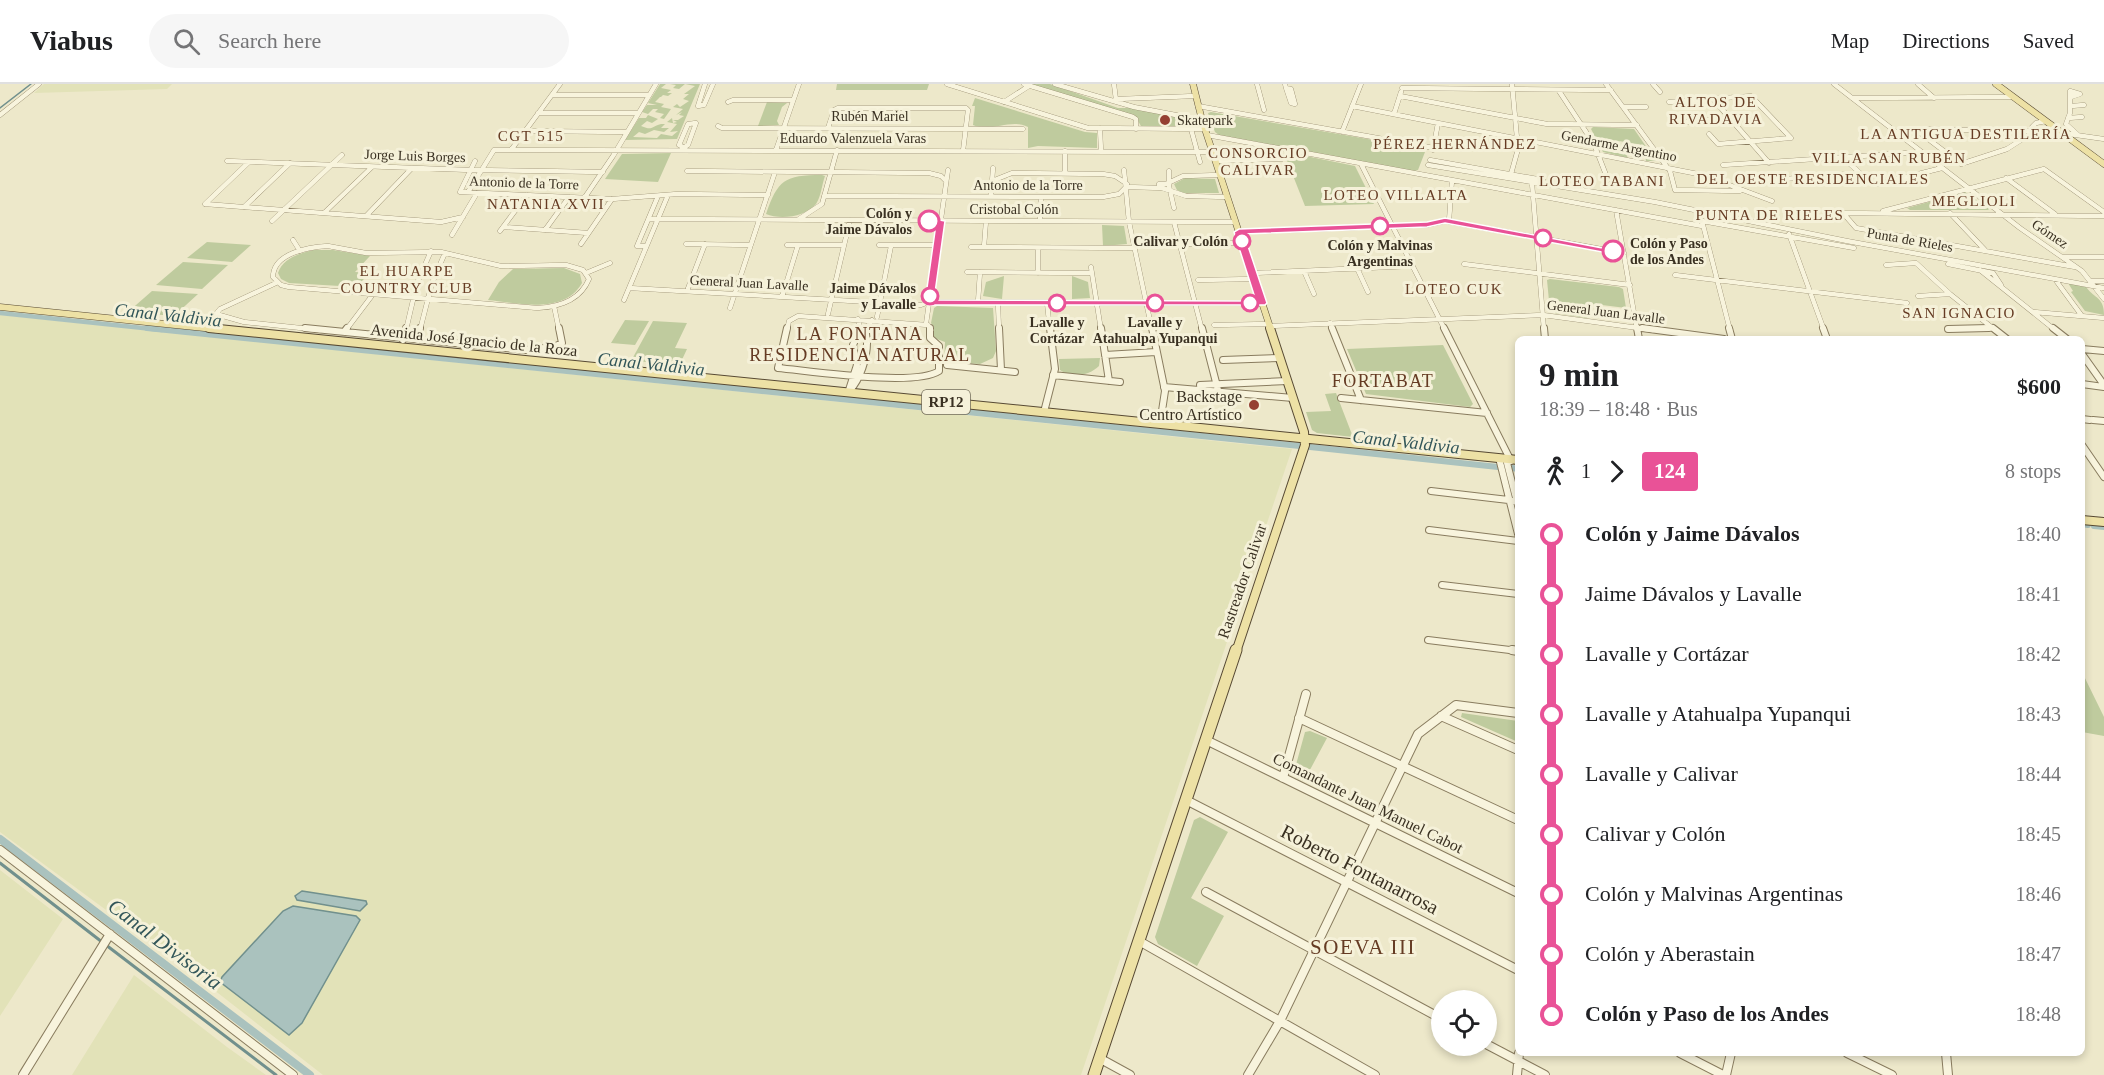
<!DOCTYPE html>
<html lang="en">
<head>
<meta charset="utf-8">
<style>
	:root { --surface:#fff; --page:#f6f6f6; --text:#202124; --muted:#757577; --line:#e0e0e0 }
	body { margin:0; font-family:"Times New Roman",serif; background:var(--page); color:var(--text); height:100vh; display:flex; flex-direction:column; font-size:22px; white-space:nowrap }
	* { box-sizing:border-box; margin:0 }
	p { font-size:20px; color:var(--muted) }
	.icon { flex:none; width:33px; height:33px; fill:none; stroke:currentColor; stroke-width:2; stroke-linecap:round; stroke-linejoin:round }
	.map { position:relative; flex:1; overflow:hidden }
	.sheet { position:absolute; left:1515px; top:252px; width:570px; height:720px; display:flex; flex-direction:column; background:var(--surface); border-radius:9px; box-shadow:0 3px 9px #0003 }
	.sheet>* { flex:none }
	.badge { padding:0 12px; border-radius:4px; font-size:21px; line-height:39px }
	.controls { position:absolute; left:1431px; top:906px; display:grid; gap:12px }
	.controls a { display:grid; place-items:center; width:66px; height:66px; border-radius:50%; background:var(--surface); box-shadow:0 3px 9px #0003; font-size:30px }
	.map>.badge { position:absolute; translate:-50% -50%; box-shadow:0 0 0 3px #fff }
	.legs { display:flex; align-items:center; gap:9px; height:66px; padding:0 24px; font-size:20px }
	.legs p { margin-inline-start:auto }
	.head { display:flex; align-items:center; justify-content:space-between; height:102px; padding:0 24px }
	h1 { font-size:33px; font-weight:700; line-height:45px }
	ul { padding:0 24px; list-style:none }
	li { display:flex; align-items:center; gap:21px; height:60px; font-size:22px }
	li i { display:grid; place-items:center; width:9px; height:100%; margin:0 8px; background:currentColor }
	li i::after { content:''; width:15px; height:15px; margin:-8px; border:4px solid; border-radius:50%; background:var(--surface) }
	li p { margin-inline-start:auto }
	li:first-child i { background:linear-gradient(#0000 50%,currentColor 0) }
	li:last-child i { background:linear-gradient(currentColor 50%,#0000 0) }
	header { display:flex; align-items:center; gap:36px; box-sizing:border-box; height:84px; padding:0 30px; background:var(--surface); border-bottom:2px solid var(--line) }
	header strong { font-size:28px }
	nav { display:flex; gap:33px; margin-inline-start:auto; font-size:21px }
	.search { width:420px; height:54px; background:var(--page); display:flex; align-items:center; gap:15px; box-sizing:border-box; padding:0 21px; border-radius:33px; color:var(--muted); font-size:22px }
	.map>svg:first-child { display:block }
	.farmland { fill:#e2e2b8 }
	.green { fill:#bfcb9e }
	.water { fill:#aac2be; stroke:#71908d; stroke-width:1.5 }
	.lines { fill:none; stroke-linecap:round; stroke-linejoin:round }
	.stream-far1 { stroke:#71908d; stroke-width:1.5 }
	.stream { stroke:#71908d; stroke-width:3 }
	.canal-far2 { stroke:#aac2be; stroke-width:4.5 }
	.canal-far1 { stroke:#aac2be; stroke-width:6 }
	.canal { stroke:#aac2be; stroke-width:8 }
	.minor-far2-casing { stroke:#897c5f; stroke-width:5 }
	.minor-far1-casing { stroke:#897c5f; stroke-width:8 }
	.minor-casing { stroke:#897c5f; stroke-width:10 }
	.major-far2-casing { stroke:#574933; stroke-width:7 }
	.major-far1-casing { stroke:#574933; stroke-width:10 }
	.major-casing { stroke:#574933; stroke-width:13 }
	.minor-far2 { stroke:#f8f4dd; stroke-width:4.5 }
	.minor-far1 { stroke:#f8f4dd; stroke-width:6 }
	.minor { stroke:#f8f4dd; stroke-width:8 }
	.major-far2 { stroke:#ede1a5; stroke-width:6 }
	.major-far1 { stroke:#ede1a5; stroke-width:8 }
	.major { stroke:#ede1a5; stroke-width:11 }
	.line-1 { fill:#e95297; stroke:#fff; stroke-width:1.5 }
	.poi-dot { fill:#954032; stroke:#f5f1d9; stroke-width:2 }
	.stop-1-dot { fill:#fff; stroke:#e95297; stroke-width:3 }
	.labels { text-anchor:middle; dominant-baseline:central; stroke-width:6; stroke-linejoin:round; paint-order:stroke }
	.far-street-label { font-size:14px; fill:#3a3122; stroke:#f5f1d9 }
	.far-poi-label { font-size:14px; fill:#3a3122; stroke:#f5f1d9; text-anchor:start }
	.far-stop-label { font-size:14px; font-weight:bold; fill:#3a3122; stroke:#f5f1d9; text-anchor:end }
	.far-neighbourhood-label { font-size:15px; letter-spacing:1.5px; fill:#653b23; stroke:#f5f1d9 }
	.shield { fill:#f5f1d9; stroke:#726b59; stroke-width:1.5 }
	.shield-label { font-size:15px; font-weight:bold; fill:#3a3122 }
	.street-label { font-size:16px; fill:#3a3122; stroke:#f5f1d9 }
	.poi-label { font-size:16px; fill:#3a3122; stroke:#f5f1d9; text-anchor:end }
	.water-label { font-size:18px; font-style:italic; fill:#325659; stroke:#f5f1d9 }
	.neighbourhood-label { font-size:18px; letter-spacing:1.5px; fill:#653b23; stroke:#f5f1d9 }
	.near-street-label { font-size:20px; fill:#3a3122; stroke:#f5f1d9 }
	.near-water-label { font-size:21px; font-style:italic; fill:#325659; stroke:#f5f1d9 }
	.near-neighbourhood-label { font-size:21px; letter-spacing:1.5px; fill:#653b23; stroke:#f5f1d9 }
</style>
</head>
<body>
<header>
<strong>Viabus</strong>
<div class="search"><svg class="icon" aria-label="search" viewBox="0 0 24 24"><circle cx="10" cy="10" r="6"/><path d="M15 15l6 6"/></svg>Search here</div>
<nav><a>Map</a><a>Directions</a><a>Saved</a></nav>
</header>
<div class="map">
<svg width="2104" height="991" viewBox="0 0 2104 991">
	<rect width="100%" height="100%" fill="#ede8ca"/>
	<path class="farmland" d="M44,0H172L167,5L34,9Z
		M0,231L1292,365L1081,991H323L200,895L0,748Z
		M0,786L63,835L0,932Z
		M134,891L227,963L266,991H72Z"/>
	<path class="green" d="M660,0H666L661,4L671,6L667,9H672L668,12L663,11L661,13H666H660L655,18L664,20L661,23L671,25L664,35L660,34L664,30L655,28L658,25H653L648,30L642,28L647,21H657L648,19Z
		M670,0H700L677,55L625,56L639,34H646L648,31L658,35L652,39L647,37L641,42C653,47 650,43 661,40H665L661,44H669L664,48L654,46L645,50L639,48L633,53L657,54L661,50L672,52L678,47L670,48L677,40L667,38L672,34L673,39L677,38L673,36H678L684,32L679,31L682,28L676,31L683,25L673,23L677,20L680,23L689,17L683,15L689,10H684L695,2L685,0L679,5L673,4L676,1Z
		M837,0H929L927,6H836Z
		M1028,0H1050L1118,24H1132L1197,36L1198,42H1141L1135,32Z
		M975,14L1085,48L1097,49V64L1038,62L1028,64V43C1011,34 991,49 973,41L975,22H972Z
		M767,18L787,19L782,23L777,37L779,41L758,42Z
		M1211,28L1420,64L1425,68L1418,86L1414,87L1219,51L1215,48L1208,29Z
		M1593,43L1634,45L1656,77H1646L1643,61L1619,57L1628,74L1603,68L1591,45Z
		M1286,68L1355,82L1374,120L1305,122L1284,69Z
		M671,69L658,98L605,95L622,70Z
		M822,91L825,92C822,100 821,113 816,120C806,133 780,136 766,130C778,96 784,91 822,91Z
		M1185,94L1215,95L1219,109H1182L1177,106L1174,100Z
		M1965,108L1989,125L1988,126H1910L1907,124Z
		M1102,141L1124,142L1127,160L1103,162Z
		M207,158L251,161L232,178L187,174Z
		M314,166H333L370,172L355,188L369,189L357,203L289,199L281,195L278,189C283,174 300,169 314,166Z
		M183,178L228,181L202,205L156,201Z
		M564,184L580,190L582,199C564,231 517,219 488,216L499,198L513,185Z
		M1004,192L1002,215L983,212L986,198Z
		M1072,192L1088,198L1090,214L1072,215Z
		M1550,195L1619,203L1623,205L1626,224L1594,220L1585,223L1587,234L1554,229L1550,227L1547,196Z
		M2068,199L2086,203C2095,215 2104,213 2104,231L2085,227L2071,208L2073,207Z
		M152,207L198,210L174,232L128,228Z
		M937,222L993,224L996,267L993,274L980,280L944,278L945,258L934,254V243L931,239L934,224Z
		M625,236L649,237L635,261L611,259Z
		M653,237L687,239L675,264L687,265L680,280L631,277Z
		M1443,261L1473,320L1470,323L1366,310L1347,265Z
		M1100,274L1099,282C1089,292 1071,294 1060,286L1059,275Z
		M1336,309L1353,353L1317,349L1312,346L1306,328L1331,327L1325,310Z
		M2082,588L2104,633V652L2082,648Z
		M1462,629L1518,637V658L1461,633Z
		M1310,647L1327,654L1304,697L1297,694L1294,688L1305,648Z
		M1200,733L1228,748L1191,814L1224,832L1197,882L1158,860L1155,853L1194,736Z"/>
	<path class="water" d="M302,807L366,817L367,820L360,827L297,816L295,812Z
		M293,822L356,832L360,836L302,939L289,951L220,898L222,893L283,827Z"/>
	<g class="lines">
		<path class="stream-far1" d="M0,24L31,0"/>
		<path class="stream" d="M0,779L102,858
			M106,861L276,991"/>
		<path class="canal-far2" d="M0,229L162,246"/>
		<path class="canal-far1" d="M147,244L1300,362
			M1310,363L1498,383
			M1512,384L1518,385
			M2082,440L2088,441
			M2094,442L2104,443"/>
		<path class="canal" d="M0,755L310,991"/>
		<g class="minor-far2-casing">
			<path id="minor-far2" d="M705,0L698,22L704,21L713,0
				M947,0L1088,44L1205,45
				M1024,0L1133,33L1136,35V45
				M1055,0L1134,23L1202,36
				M1114,0L1116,16
				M1257,0L1264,26
				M1285,0L1286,4
				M1606,0L1670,87L1675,106L1740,107
				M1653,0L1660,8
				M1834,0L2020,144L2082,187L2104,215
				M1918,0L1934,14
				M1286,4L1291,5L1295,20L1291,19Z
				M1402,4L1611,6
				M1559,7L1594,60L1608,96
				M552,11H649
				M1400,12L1547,40L1637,41
				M2071,13L2080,10L2070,7V29L2066,40L2078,51
				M1852,14L2013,13
				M1117,15L1195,12
				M1713,15L1769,79
				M728,18L733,16H793
				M1004,18L1029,2
				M1669,18L1751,12L1791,54
				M1198,22L1434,64
				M1352,22L1703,91L1772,117
				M2071,22L2084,21
				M1623,23H1646
				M538,29H638
				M1394,30L1401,8
				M0,31L39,0
				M2068,34L2082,33
				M1686,38L1730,34
				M718,42L722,44L1023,45
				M828,44L834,26L838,24H966L968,26L963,67
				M1100,44L1101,67
				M1191,45L1200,78
				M1915,45L1961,80L2007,65L2032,49V43L2036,39L2046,37
				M1915,45L2031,47
				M525,47L626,48
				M1342,48L1361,0
				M2062,49L2104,55
				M1709,50L1718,60L1791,54
				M1207,51L1702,142
				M683,63L679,61L688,40L696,39L688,61L683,64
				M511,66L560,0
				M776,66L799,0
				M1433,66L1438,39
				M1065,67V89
				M1430,76L1543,96
				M227,77L470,86L603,88
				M475,77L460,108L612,115L677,110L768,111
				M1215,77L1282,75L1277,64
				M1361,80L1445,246
				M1428,81L1655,118L1847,157L2104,204
				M1723,81L1921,68
				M1124,86L1129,138L1152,246
				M687,87L929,89L941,92L946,97
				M1169,87V102L1174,124
				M1511,90L1518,65L1512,0
				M2006,94L2055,130
				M992,97L1012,89L1103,90L1115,92L1127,100
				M1760,97L1860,89L1842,73
				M1532,99L1544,246
				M1159,100H1166L1183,92L1220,91
				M1878,100L1942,84
				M468,108L494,66L1212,68
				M824,112L1103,113L1119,110L1126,103L1162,104L1186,112L1227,113
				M991,112L993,84
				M585,113L613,72L656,0
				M205,120L441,138L463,133
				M205,120L249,78
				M244,123L290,79
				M1616,126L1637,246
				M1883,127L2044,85L2104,128
				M324,129L372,83
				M1843,129L2104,132
				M1843,129L1856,144L2075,183
				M1950,129L1985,166
				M366,132L412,84
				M649,135L1235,138
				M799,135L822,120L837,66
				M272,137L342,71
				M1040,137L1041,113
				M1449,137L1452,96
				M1174,138L1202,246
				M503,143L588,149
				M545,146L569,113
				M500,147L527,111
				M1239,148L1427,141L1445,137L1624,169
				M1789,150L1824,246
				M452,151L477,109
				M293,156L300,167
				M581,160L612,115
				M686,160L751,161
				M1189,160L1242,159
				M787,161H844
				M879,161H937
				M328,162L366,169L441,168L501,182L566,181L583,186L589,195C580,217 559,223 537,224L289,203L281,201L273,193C273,169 309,163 328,162Z
				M646,162H637L658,112
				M971,163L1134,164
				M984,163L986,137
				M1038,164V189
				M2063,173H2104
				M1464,180L1630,201
				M1948,180L1993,189L2001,201
				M1886,181L1916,179L1950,210L1995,246
				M1091,183L1101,246
				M1357,184L1368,208
				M1980,186L2055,246
				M1304,187L1314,210
				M967,188L1092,189
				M586,189L610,179
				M1252,189L1413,182
				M1675,191L1907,219
				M1198,196L1254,195
				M2090,197H2104
				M2057,198L2082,232
				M276,199L220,225L216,230L244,238L320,246
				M629,204L921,221L929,218L1262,219
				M687,207L705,160
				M1918,212L1950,210
				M782,213L798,161
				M624,216L668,111
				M978,218L980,188
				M998,219L999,246
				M1047,219L1050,246
				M554,222L559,246
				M730,224L775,88
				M2034,228L2104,234
				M828,230L850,136
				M877,233L891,162
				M858,235L860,246
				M1330,239L1333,246
				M926,240L948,86
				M1214,241L1269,240
				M1269,242L1543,231L1653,246
				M1948,245L1993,244
				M346,246L374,209
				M406,246L417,199L431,167
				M420,246L432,199L445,169
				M787,246L789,237L798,232L928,241L931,246
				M865,246L872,236
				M1730,246L1702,137L1854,164"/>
		</g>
		<g class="minor-far1-casing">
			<path id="minor-far1" d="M305,244L526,266L554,263L562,259L559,244
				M787,244L778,284C811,287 915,303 939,287V262L930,254V244
				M999,244L1001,286
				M1101,244L1109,297
				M1152,244L1165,307L1160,340
				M1202,244L1218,306
				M1332,244L1361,316
				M1444,244L1511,377
				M1544,244L1545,255
				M1637,244L1639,255
				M1642,244L1724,255
				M1729,244L1732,255
				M1823,244L1827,255
				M1993,244L2007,255
				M2053,244L2067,255
				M1948,245L1989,244
				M344,248L347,244
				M409,254L419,249L420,244
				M403,256L406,244
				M2082,265L2104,267
				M2082,270L2104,301
				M1105,271L1156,268
				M1223,276L1280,274
				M947,281L1015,288
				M1053,291L1120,298
				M2082,300L2104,303
				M1200,301L1287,297
				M1164,303L1293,314
				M850,306C860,296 867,274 867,259C867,253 865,249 866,244
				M848,309L857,281L853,261L860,244
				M1341,314L1487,329
				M1044,328L1055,285L1050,244
				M2082,335L2090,336
				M2093,336L2104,337
				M2082,361L2104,393
				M1499,374L1518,450
				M1506,375L1518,422
				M1431,407L1517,417
				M1429,446L1518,457
				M1442,501L1518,510
				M1428,556L1518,567"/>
		</g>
		<g class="minor-casing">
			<path id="minor" d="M1512,566L1518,567
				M1441,632L1518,666
				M1299,634L1518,736
				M1206,656L1518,809
				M1283,694L1306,610
				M1186,716L1518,886
				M0,766L293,991
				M1206,808L1442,935
				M1139,857L1375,991
				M1486,960L1545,991
				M1680,969L1723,991
				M1847,969L1892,991
				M1946,969L1948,991
				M1099,974L1130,991
				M23,991L110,850
				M1248,991L1280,937L1418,650L1456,621L1518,629
				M1517,991L1519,969
				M1726,991L1731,969"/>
		</g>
		<g class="major-far2-casing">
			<path id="major-far2" d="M1193,0L1202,36L1271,246
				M1996,0L2104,80
				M0,223L224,246"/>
		</g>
		<g class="major-far1-casing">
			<path id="major-far1" d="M209,244L1518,376
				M2082,436L2104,438
				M1236,568L1305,361L1304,348L1270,244"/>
		</g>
		<g class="major-casing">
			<path id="major" d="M1094,991L1236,566"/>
		</g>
		<use href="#minor-far2" class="minor-far2"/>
		<use href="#minor-far1" class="minor-far1"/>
		<use href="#minor" class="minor"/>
		<use href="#major-far2" class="major-far2"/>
		<use href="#major-far1" class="major-far1"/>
		<use href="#major" class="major"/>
	</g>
	<path class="line-1" d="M929,134L945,137L934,216L1256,217L1234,148L1239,145L1427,138L1445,134L1618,167L1613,170L1445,139L1427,143L1244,150L1267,219L1265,221H929L925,218L936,140L926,139L925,137Z"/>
	<g class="poi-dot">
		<circle cx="1165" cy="36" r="6"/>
		<circle cx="1254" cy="321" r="6"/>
	</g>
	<g class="stop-1-dot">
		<circle cx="929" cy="137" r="10"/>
		<circle cx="1380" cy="142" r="8"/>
		<circle cx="1543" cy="154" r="8"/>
		<circle cx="1242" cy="157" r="8"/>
		<circle cx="1613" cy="167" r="10"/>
		<circle cx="930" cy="212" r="8"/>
		<circle cx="1057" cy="219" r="8"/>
		<circle cx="1155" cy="219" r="8"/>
		<circle cx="1250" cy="219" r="8"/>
	</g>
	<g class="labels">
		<g class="far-street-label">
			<text x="870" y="32">Rubén Mariel</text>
			<text x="853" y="54">Eduardo Valenzuela Varas</text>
			<text transform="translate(1619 62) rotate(11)">Gendarme Argentino</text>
			<text transform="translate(415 72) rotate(2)">Jorge Luis Borges</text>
			<text transform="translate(524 99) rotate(2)">Antonio de la Torre</text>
			<text x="1028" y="101">Antonio de la Torre</text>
			<text x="1014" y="125">Cristobal Colón</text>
			<text transform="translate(2050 150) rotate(34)">Gómez</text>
			<text transform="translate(1910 156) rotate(10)">Punta de Rieles</text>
			<text transform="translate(749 199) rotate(3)">General Juan Lavalle</text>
			<text transform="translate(1606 228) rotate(7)">General Juan Lavalle</text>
		</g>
		<g class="far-poi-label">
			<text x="1177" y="36">Skatepark</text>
		</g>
		<g class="far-stop-label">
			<text x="912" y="129">Colón y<tspan x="912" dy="16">Jaime Dávalos</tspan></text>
			<text x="1228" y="157">Calivar y Colón</text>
			<text x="1630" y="159" text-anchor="start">Colón y Paso<tspan x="1630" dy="16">de los Andes</tspan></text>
			<text x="1380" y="161" text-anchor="middle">Colón y Malvinas<tspan x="1380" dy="16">Argentinas</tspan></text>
			<text x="916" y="204">Jaime Dávalos<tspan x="916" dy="16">y Lavalle</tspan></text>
			<text x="1057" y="238" text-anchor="middle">Lavalle y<tspan x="1057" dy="16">Cortázar</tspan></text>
			<text x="1155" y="238" text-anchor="middle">Lavalle y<tspan x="1155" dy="16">Atahualpa Yupanqui</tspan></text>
		</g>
		<g class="far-neighbourhood-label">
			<text x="1716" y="18">ALTOS DE<tspan x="1716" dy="17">RIVADAVIA</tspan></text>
			<text x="1966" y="50">LA ANTIGUA DESTILERÍA</text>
			<text x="531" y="52">CGT 515</text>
			<text x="1455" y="60">PÉREZ HERNÁNDEZ</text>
			<text x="1258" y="69">CONSORCIO<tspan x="1258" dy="17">CALIVAR</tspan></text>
			<text x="1889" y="74">VILLA SAN RUBÉN</text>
			<text x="1813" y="95">DEL OESTE RESIDENCIALES</text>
			<text x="1602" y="97">LOTEO TABANI</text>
			<text x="1396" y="111">LOTEO VILLALTA</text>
			<text x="1974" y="117">MEGLIOLI</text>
			<text x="546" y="120">NATANIA XVII</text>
			<text x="1770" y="131">PUNTA DE RIELES</text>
			<text x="407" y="187">EL HUARPE<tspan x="407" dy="17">COUNTRY CLUB</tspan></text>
			<text x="1454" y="205">LOTEO CUK</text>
			<text x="1959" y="229">SAN IGNACIO</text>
		</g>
		<rect class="shield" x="922" y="306" width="48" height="24" rx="4.5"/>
		<g class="shield-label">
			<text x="946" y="318">RP12</text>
		</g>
		<g class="street-label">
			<text transform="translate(474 256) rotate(6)">Avenida José Ignacio de la Roza</text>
			<text transform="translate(1242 497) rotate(-71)">Rastreador Calivar</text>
			<text transform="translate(1368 719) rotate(26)">Comandante Juan Manuel Cabot</text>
		</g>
		<g class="poi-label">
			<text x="1242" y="312">Backstage<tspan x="1242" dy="18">Centro Artístico</tspan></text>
		</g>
		<g class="water-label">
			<text transform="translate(168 231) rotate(6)">Canal Valdivia</text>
			<text transform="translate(651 280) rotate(6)">Canal Valdivia</text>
			<text transform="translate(1406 358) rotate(6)">Canal Valdivia</text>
		</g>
		<g class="neighbourhood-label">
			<text x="860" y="250">LA FONTANA<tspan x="860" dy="21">RESIDENCIA NATURAL</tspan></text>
			<text x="1383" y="297">FORTABAT</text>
		</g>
		<g class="near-street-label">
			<text transform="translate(1360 785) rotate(27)">Roberto Fontanarrosa</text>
		</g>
		<g class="near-water-label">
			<text transform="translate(165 860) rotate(37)">Canal Divisoria</text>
		</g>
		<g class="near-neighbourhood-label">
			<text x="1363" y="863">SOEVA III</text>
		</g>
	</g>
</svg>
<div class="controls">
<a><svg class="icon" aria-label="locate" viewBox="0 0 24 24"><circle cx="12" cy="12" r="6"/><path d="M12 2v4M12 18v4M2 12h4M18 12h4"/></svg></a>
</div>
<section class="sheet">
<div class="head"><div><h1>9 min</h1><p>18:39 – 18:48 · Bus</p></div><b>$600</b></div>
<div class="legs"><svg class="icon" aria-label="walk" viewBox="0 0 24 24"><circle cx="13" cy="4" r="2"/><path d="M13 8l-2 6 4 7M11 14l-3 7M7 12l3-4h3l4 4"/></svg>1<svg class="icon" aria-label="forward" viewBox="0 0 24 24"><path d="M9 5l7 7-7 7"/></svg><b class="badge" style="background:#e95297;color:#fff">124</b><p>8 stops</p></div>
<ul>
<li><i style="color:#e95297"></i><b>Colón y Jaime Dávalos</b><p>18:40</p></li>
<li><i style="color:#e95297"></i><span>Jaime Dávalos y Lavalle</span><p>18:41</p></li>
<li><i style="color:#e95297"></i><span>Lavalle y Cortázar</span><p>18:42</p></li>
<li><i style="color:#e95297"></i><span>Lavalle y Atahualpa Yupanqui</span><p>18:43</p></li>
<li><i style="color:#e95297"></i><span>Lavalle y Calivar</span><p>18:44</p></li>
<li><i style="color:#e95297"></i><span>Calivar y Colón</span><p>18:45</p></li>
<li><i style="color:#e95297"></i><span>Colón y Malvinas Argentinas</span><p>18:46</p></li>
<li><i style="color:#e95297"></i><span>Colón y Aberastain</span><p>18:47</p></li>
<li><i style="color:#e95297"></i><b>Colón y Paso de los Andes</b><p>18:48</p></li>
</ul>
</section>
</div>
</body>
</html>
